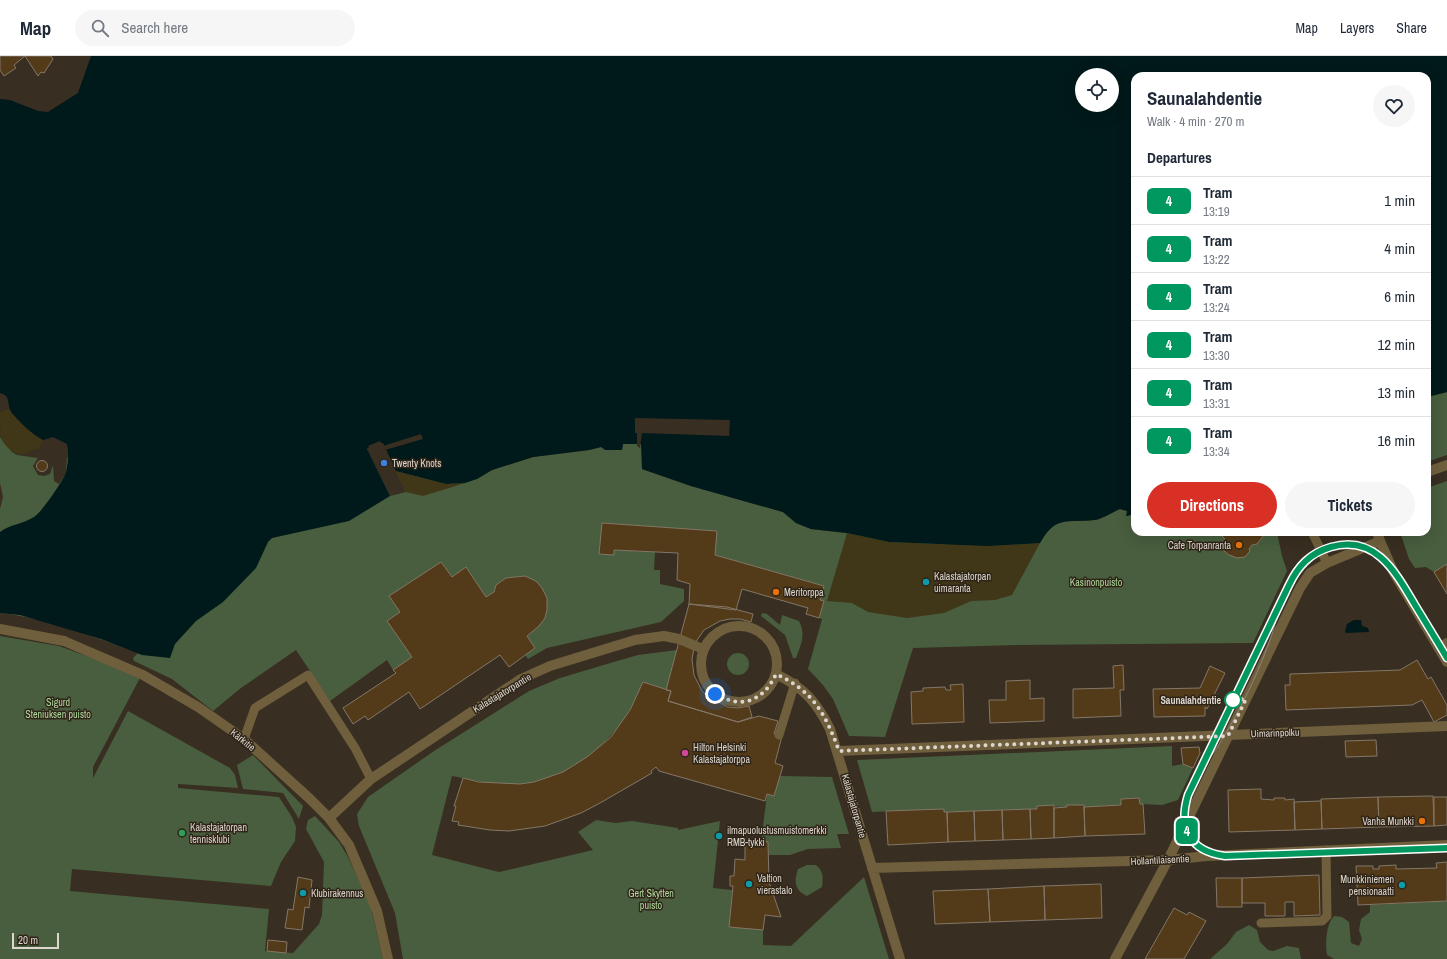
<!DOCTYPE html>
<html lang="en">
<head>
<meta charset="utf-8">
<style>
	:root { --surface:#fff; --page:#f6f6f7; --text:#1f2937; --muted:#747a83; --line:#e0e1e3; --accent:#d93025 }
	body { margin:0; font-family:"Archivo Narrow",sans-serif; background:var(--page); color:var(--text); height:100vh; display:flex; flex-direction:column; font-size:15px; white-space:nowrap }
	* { box-sizing:border-box; margin:0 }
	p { font-size:13px; color:var(--muted) }
	.icon { flex:none; width:22px; height:22px; fill:none; stroke:currentColor; stroke-width:2; stroke-linecap:round; stroke-linejoin:round }
	.map { position:relative; flex:1; overflow:hidden }
	.sheet { position:absolute; left:1131px; top:16px; width:300px; height:464px; display:flex; flex-direction:column; background:var(--surface); border-radius:12px; box-shadow:0 4px 16px #0002 }
	.sheet>* { flex:none }
	.badge { padding:0 8px; border-radius:6px; font-size:14px; line-height:26px }
	.tools { position:absolute; left:1075px; top:12px; display:grid; gap:8px }
	.tools a { display:grid; place-items:center; width:44px; height:44px; border-radius:50%; background:var(--surface); box-shadow:0 4px 16px #0002; font-size:20px }
	.scale { position:absolute; left:12px; bottom:10px; width:47px; box-sizing:border-box; padding-left:4px; border:2px solid #ddd6ce; border-top:0; font-size:11px; line-height:14px; white-space:nowrap; color:#ddd6ce; -webkit-text-stroke:3px #2e2417; paint-order:stroke }
	.you { position:absolute; width:20px; height:20px; margin:-10px; border:3px solid #fff; border-radius:50%; background:#1a73e8; box-shadow:0 0 0 6px #1a73e833 }
	.map>.badge { position:absolute; translate:-50% -50%; box-shadow:0 0 0 2px #fff }
	h2 { padding:0 16px; font-size:15px; line-height:36px }
	.round { display:grid; place-items:center; flex:none; width:42px; height:42px; border-radius:21px; background:var(--page) }
	.head { display:flex; align-items:center; justify-content:space-between; height:68px; padding:0 16px }
	h1 { font-size:19px; font-weight:700; line-height:30px }
	.action { display:flex; gap:8px; margin-top:auto; padding:8px 16px }
	.action a { flex:1; height:46px; border-radius:24px; background:var(--accent); color:#fff; font-size:16px; font-weight:700; line-height:46px; text-align:center }
	.action a+a { background:var(--page); color:var(--text) }
	ul { padding:0; list-style:none }
	li { display:flex; align-items:center; gap:12px; height:48px; padding:0 16px; border-top:1px solid var(--line) }
	li div { flex:1 }
	li b { display:block; font-size:15px }
	li em { font-style:normal }
	li .badge { min-width:44px; font-weight:700; text-align:center }
	header { display:flex; align-items:center; gap:24px; box-sizing:border-box; height:56px; padding:0 20px; background:var(--surface); border-bottom:1px solid var(--line) }
	header strong { font-size:19px }
	nav { display:flex; gap:22px; margin-inline-start:auto; font-size:14px }
	.search { width:280px; height:36px; background:var(--page); display:flex; align-items:center; gap:10px; box-sizing:border-box; padding:0 14px; border-radius:22px; color:var(--muted); font-size:15px }
	.map>svg:first-child { display:block }
	.green { fill:#485e3e }
	.sand { fill:#3f3717 }
	.water { fill:#00191a; fill-rule:evenodd }
	.pier { fill:#382e21 }
	.building { fill:#533b19; stroke:#837768 }
	.lines { fill:none; stroke-linecap:round; stroke-linejoin:round }
	.service { stroke:#6f5f3d; stroke-width:9 }
	.pedestrian { stroke:#6f5f3d; stroke-width:10 }
	.minor { stroke:#6f5f3d; stroke-width:10 }
	.tertiary { stroke:#6f5f3d; stroke-width:10 }
	.tram { stroke:#8e867b; stroke-width:1 }
	.line-casing { stroke:#fff; stroke-width:9 }
	.line { stroke:#00985f; stroke-width:6 }
	.walk { stroke:#ddd6ce; stroke-width:4; stroke-dasharray:0 7.2 }
	.shop-dot { fill:#3f7fe0; stroke:#2e2417; stroke-width:1.5 }
	.food-dot { fill:#e8710a; stroke:#2e2417; stroke-width:1.5 }
	.culture-dot { fill:#0f9aa8; stroke:#2e2417; stroke-width:1.5 }
	.stop-dot { fill:#fff; stroke:#00985f; stroke-width:2 }
	.hotel-dot { fill:#d1479c; stroke:#2e2417; stroke-width:1.5 }
	.leisure-dot { fill:#2e9e5b; stroke:#2e2417; stroke-width:1.5 }
	.labels { text-anchor:middle; dominant-baseline:central; stroke-width:3; stroke-linejoin:round; paint-order:stroke }
	.poi-label { font-size:10px; fill:#ddd6ce; stroke:#2e2417; text-anchor:start }
	.park-label { font-size:10px; fill:#aed79d; stroke:#2e2417 }
	.street-label { font-size:10px; fill:#ddd6ce; stroke:#2e2417 }
	.stop-label { font-size:10px; font-weight:bold; fill:#ddd6ce; stroke:#2e2417; text-anchor:end }
</style>
</head>
<body>
<header>
<strong>Map</strong>
<div class="search"><svg class="icon" aria-label="search" viewBox="0 0 24 24"><circle cx="10" cy="10" r="6"/><path d="M15 15l6 6"/></svg>Search here</div>
<nav><a>Map</a><a>Layers</a><a>Share</a></nav>
</header>
<div class="map">
<svg width="1447" height="903" viewBox="0 0 1447 903">
	<rect width="100%" height="100%" fill="#382e21"/>
	<path class="green" d="M1447,336V399L1427,406V341Z
		M0,381L12,396L17,399L38,402L33,410L38,419L44,420L50,418L53,409L54,425L59,428L66,417L67,401L84,425L0,488V453L3,441L0,427Z
		M623,388H642V413L691,430L783,456L796,467L811,473L951,489L988,490L1040,487C1056,459 1065,467 1094,464C1100,464 1113,456 1120,453L1127,455V460L1135,458V476H1277L1282,500L1287,515L1253,587L1017,589L913,592L885,681L849,680L833,643L823,629L808,613L822,563L819,562L824,545L820,544L824,530L715,499L716,475L602,467L599,498L613,499L614,494L655,496L654,514H660V528L684,533V545L661,566L547,592L528,603L525,599L535,592L527,580L539,570L544,562L525,520L506,522L496,529L494,536L486,541L466,511L452,521L441,506L400,556L387,565L412,601L393,614L387,604L330,645L296,594L241,632L213,655L172,623L134,605L133,602L138,597C94,581 47,562 0,557L285,420L369,392L367,394L390,440L406,436L396,415L430,423H477L492,414L533,401L589,394L601,391L622,394Z
		M1447,425V508L1434,516L1426,511L1415,512L1409,503L1400,476H1427V432Z
		M762,557L767,558L780,569L782,559L799,565C806,578 801,589 796,602H793L785,579L761,560Z
		M0,580L59,590L141,620L93,711V722L128,655L230,712L235,719L238,732L178,728V732L279,741L292,761L296,771L295,785L281,806L271,830L72,813L70,835L269,853L265,895L293,897L319,868L322,859L324,806L306,773L308,764L315,760L339,786L348,801L370,848L383,903H0Z
		M677,594L666,634L643,626C621,684 570,729 505,729C487,728 470,723 452,720L432,799L499,816L593,794L578,776L596,764L615,767L632,765L678,772V774L720,765L713,832L732,834L729,871L763,874V889L791,890L864,821L889,903H403L395,857L359,770L357,758L368,741L434,695L529,635L560,622L617,605L638,599Z
		M727 608a11 11 0 1 1 22 0a11 11 0 1 1-22 0Z
		M1172,690V710L1183,708L1193,712L1178,744L1162,749L1140,748L1139,742L1121,743V749L1084,751V749H1067V751L1037,750V753L944,756L943,753L872,756L857,704Z
		M253,699L303,750L299,763L283,737L243,733L237,709Z
		M780,720L832,721L849,778H837L841,792L808,793L790,799H769L768,787L761,786L767,738L774,740Z
		M807,809H816C824,816 823,821 822,831L807,840C794,834 794,825 798,813Z
		M1447,845V903H1334L1327,899C1325,888 1326,868 1334,860L1342,861L1349,866L1351,887L1359,890L1362,883L1359,874L1361,863L1370,856V849Z
		M1249,869L1257,874L1260,886L1268,894L1273,895L1287,890L1299,892L1301,903H1210L1227,888L1236,876Z"/>
	<path class="sand" d="M9,353L36,380L43,384L39,393C32,392 29,398 22,398C13,399 4,389 1,382C0,376 0,363 0,356Z
		M396,415L446,428L465,427L423,440L406,436Z
		M847,477L889,486L988,490L1040,487L1012,539L995,544L971,545L944,557L907,562L868,556L852,547L827,545Z"/>
	<path class="water" d="M91,0H1447V336L1427,341V20H1135V458L1126,460L1127,455L1120,453C1113,456 1100,464 1094,464C1066,467 1056,459 1040,487L988,490L889,486L847,477L811,473L796,467L783,456L691,430L642,413L641,388H623L622,394H605L601,391L589,394L533,401L492,414L477,423L465,427L446,428L396,415L383,387H381L380,385L368,390L369,392L367,393L390,440L349,465L272,482L268,486L256,512L223,546L196,565L175,588L170,602L142,599L101,583L20,559L0,557V476C11,468 23,468 34,461C41,457 64,424 66,416C68,408 69,396 67,388L53,381L43,384C32,378 20,367 12,357C6,349 12,340 0,337V43L10,44L38,55L48,56L78,37ZM1082,19H1112V49H1082Z
		M1354,564H1361L1362,570L1368,572L1369,576L1346,577L1345,575L1347,568Z"/>
	<path class="pier" d="M635,362L730,364L729,380L642,377L640,392L637,390V377H635Z
		M421,378L423,383L385,394L383,390Z"/>
	<path class="building" d="M0,0H51L53,3L44,17L41,16L38,20L25,0L14,9L16,12L4,20L0,14Z
		M36.5 410a5.5 5.5 0 1 1 11 0a5.5 5.5 0 1 1-11 0Z
		M602,467L717,475L715,499L824,530L820,544L824,545L819,562L806,558L808,552L742,533L736,554L689,548L690,528L677,524L678,497L614,494V499L599,498Z
		M1221,476H1261L1264,479L1257,488L1252,489L1249,493L1250,495L1245,501L1237,502L1229,499L1223,494L1222,486L1225,483L1222,480Z
		M441,506L452,521L466,511L486,541L494,536L496,529L506,522L525,520L536,525L542,532L547,542V554L545,562L539,570L527,580L535,592L509,611L500,599L420,653L409,636L368,664L365,660L353,668L343,652L396,617L393,614L412,601L387,565L400,556L389,540Z
		M1447,508V538L1434,516Z
		M689,548L727,551L753,558L751,566L740,563H730L720,565L704,574L695,587L692,603L694,619L702,635L710,642L728,651L738,652L749,650L752,661L738,666L668,645L671,635L666,634Z
		M1417,604L1428,623L1431,621L1447,649V659L1434,666L1422,644L1412,649L1286,654L1285,629H1290V618L1400,614Z
		M1123,609L1124,634H1120L1121,660L1073,662V633L1114,632L1113,610Z
		M1210,610L1225,617L1207,653L1205,651V660L1154,661L1153,633L1200,632Z
		M1030,624V643L1044,642V665L990,667L989,644H1006V625Z
		M643,626L671,635L668,645L738,666L759,660L778,665L774,678L782,680L775,707L783,710L774,740L767,738L765,745L659,715L656,711L651,715L652,717L600,747L581,757L545,770L509,775L490,774L458,769L459,766L452,765L456,750H454L463,722L479,726L520,728L534,726L563,716L587,701L611,681L630,654Z
		M963,628L964,666L912,668L911,636L923,635V632L945,631L946,634H951L950,629Z
		M1376,684L1377,700L1346,701L1345,685Z
		M1199,691L1200,697L1193,712L1183,708L1181,692Z
		M1261,733V743L1274,744V742H1285V744L1294,743L1295,774L1229,776L1228,734Z
		M1433,740L1434,770L1379,771L1378,741Z
		M1378,741L1379,771L1322,773L1321,743Z
		M1434,741H1447V769L1434,770Z
		M1139,742L1140,748H1143L1145,778L1085,780L1084,751L1121,749V743Z
		M1321,745L1322,773L1295,774L1294,746Z
		M1054,749V782L1031,783L1030,753H1037V750Z
		M1067,749H1084L1085,780L1054,782V752L1067,751Z
		M944,753V756H947L948,786L888,789L886,755Z
		M1030,753L1031,783L1003,784L1002,754Z
		M1002,754L1003,784L975,785L974,755Z
		M974,755L975,785L948,786L947,756Z
		M745,785L768,786L769,826L781,861L765,859L763,874L729,871L733,830H730V820H734L735,803L745,804Z
		M1447,806V845L1358,849L1356,810H1373V813H1379V810L1396,809V813L1437,812L1436,807Z
		M1319,819L1320,859L1294,860V846H1285V860H1265V847H1242V822Z
		M298,821L312,824L309,852L305,851L302,874L285,872L288,853L293,854Z
		M1216,822H1242V851H1217Z
		M1101,828L1102,862L1045,864L1044,830Z
		M1044,830L1045,864L990,866L988,833Z
		M988,833L990,866L935,868L933,835Z
		M1174,852L1187,859L1189,856L1206,865L1184,903H1145Z
		M268,884L287,886L286,897L267,895Z"/>
	<g class="lines">
		<path class="service" d="M1312,476L1327,507
			M779,679L795,627
			M244,683L255,652L308,619L355,692L371,723
			M1261,867L1322,865L1327,860L1326,794"/>
		<path class="pedestrian" d="M0,573L64,585"/>
		<path class="minor" d="M1427,416L1447,409
			M1377,476L1380,485
			M701 608a38 38 0 1 1 76 0a38 38 0 1 1-76 0Z
			M64,585L143,619L198,651L244,683L309,742L329,762L349,789L377,855L388,903
			M1439,592L1447,587
			M776,618C804,632 816,645 830,673L900,903
			M839,695L1447,670
			M329,762L371,723L521,623L550,610L635,584L664,580L679,583L703,593
			M872,812L1168,804L1207,800L1447,789"/>
		<path class="tertiary" d="M1115,903L1168,804L1300,532L1310,517L1327,507L1380,485L1394,517L1447,606"/>
		<path class="tram" d="M1447,602C1437,585 1426,567 1415,550C1396,517 1376,478 1331,491C1310,497 1298,511 1289,529L1188,739C1178,772 1189,795 1225,800L1447,792
			M1212,699C1237,663 1264,607 1276,565"/>
	</g>
	<g class="lines">
		<g class="line-casing">
			<path id="line" d="M1447,602C1437,585 1426,567 1415,549C1396,517 1376,478 1331,491C1310,497 1298,510 1289,529L1188,739C1178,772 1189,795 1225,800L1447,792"/>
		</g>
		<use href="#line" class="line"/>
		<path class="walk" d="M715,638C741,653 763,646 776,618C814,636 825,657 839,695L1228,680L1246,643L1233,644"/>
	</g>
	<circle class="shop-dot" cx="384" cy="407" r="4"/>
	<g class="food-dot">
		<circle cx="1239" cy="489" r="4"/>
		<circle cx="776" cy="536" r="4"/>
		<circle cx="1422" cy="765" r="4"/>
	</g>
	<g class="culture-dot">
		<circle cx="926" cy="526" r="4"/>
		<circle cx="719" cy="780" r="4"/>
		<circle cx="749" cy="828" r="4"/>
		<circle cx="1402" cy="829" r="4"/>
		<circle cx="303" cy="837" r="4"/>
	</g>
	<circle class="stop-dot" cx="1233" cy="644" r="8"/>
	<circle class="hotel-dot" cx="685" cy="697" r="4"/>
	<circle class="leisure-dot" cx="182" cy="777" r="4"/>
	<g class="labels">
		<g class="poi-label">
			<text x="392" y="407">Twenty Knots</text>
			<text x="1231" y="489" text-anchor="end">Cafe Torpanranta</text>
			<text x="934" y="520">Kalastajatorpan<tspan x="934" dy="12">uimaranta</tspan></text>
			<text x="784" y="536">Meritorppa</text>
			<text x="693" y="691">Hilton Helsinki<tspan x="693" dy="12">Kalastajatorppa</tspan></text>
			<text x="1414" y="765" text-anchor="end">Vanha Munkki</text>
			<text x="190" y="771">Kalastajatorpan<tspan x="190" dy="12">tennisklubi</tspan></text>
			<text x="727" y="774">ilmapuolustusmuistomerkki<tspan x="727" dy="12">RMB-tykki</tspan></text>
			<text x="757" y="822">Valtion<tspan x="757" dy="12">vierastalo</tspan></text>
			<text x="1394" y="823" text-anchor="end">Munkkiniemen<tspan x="1394" dy="12">pensionaatti</tspan></text>
			<text x="311" y="837">Klubirakennus</text>
		</g>
		<g class="park-label">
			<text x="1096" y="526">Kasinonpuisto</text>
			<text x="58" y="646">Sigurd<tspan x="58" dy="12">Steniuksen puisto</tspan></text>
			<text x="651" y="837">Gert Skytten<tspan x="651" dy="12">puisto</tspan></text>
		</g>
		<g class="street-label">
			<text transform="translate(502 637) rotate(-31)">Kalastajatorpantie</text>
			<text transform="translate(1275 677) rotate(-2)">Uimarinpolku</text>
			<text transform="translate(243 684) rotate(39)">Kärkitie</text>
			<text transform="translate(854 750) rotate(74)">Kalastajatorpantie</text>
			<text transform="translate(1160 804) rotate(-3)">Hollantilaisentie</text>
		</g>
		<g class="stop-label">
			<text x="1221" y="644">Saunalahdentie</text>
		</g>
	</g>
</svg>
<div class="tools">
<a><svg class="icon" aria-label="locate" viewBox="0 0 24 24"><circle cx="12" cy="12" r="6"/><path d="M12 2v4M12 18v4M2 12h4M18 12h4"/></svg></a>
</div>
<div class="scale">20 m</div>
<div class="you" style="left:715px;top:638px"></div>
<b class="badge" style="left:1187px;top:775px;background:#00985f;color:#fff">4</b>
<section class="sheet">
<div class="head"><div><h1>Saunalahdentie</h1><p>Walk · 4 min · 270 m</p></div><a class="round"><svg class="icon" aria-label="heart" viewBox="0 0 24 24"><path d="M12 20l-8-8c-3-5 5-10 8-4 3-6 11-1 8 4z"/></svg></a></div>
<h2>Departures</h2>
<ul>
<li><span class="badge" style="background:#00985f;color:#fff">4</span><div><b>Tram</b><p>13:19</p></div><em>1 min</em></li>
<li><span class="badge" style="background:#00985f;color:#fff">4</span><div><b>Tram</b><p>13:22</p></div><em>4 min</em></li>
<li><span class="badge" style="background:#00985f;color:#fff">4</span><div><b>Tram</b><p>13:24</p></div><em>6 min</em></li>
<li><span class="badge" style="background:#00985f;color:#fff">4</span><div><b>Tram</b><p>13:30</p></div><em>12 min</em></li>
<li><span class="badge" style="background:#00985f;color:#fff">4</span><div><b>Tram</b><p>13:31</p></div><em>13 min</em></li>
<li><span class="badge" style="background:#00985f;color:#fff">4</span><div><b>Tram</b><p>13:34</p></div><em>16 min</em></li>
</ul>
<div class="action"><a>Directions</a><a>Tickets</a></div>
</section>
</div>
</body>
</html>
